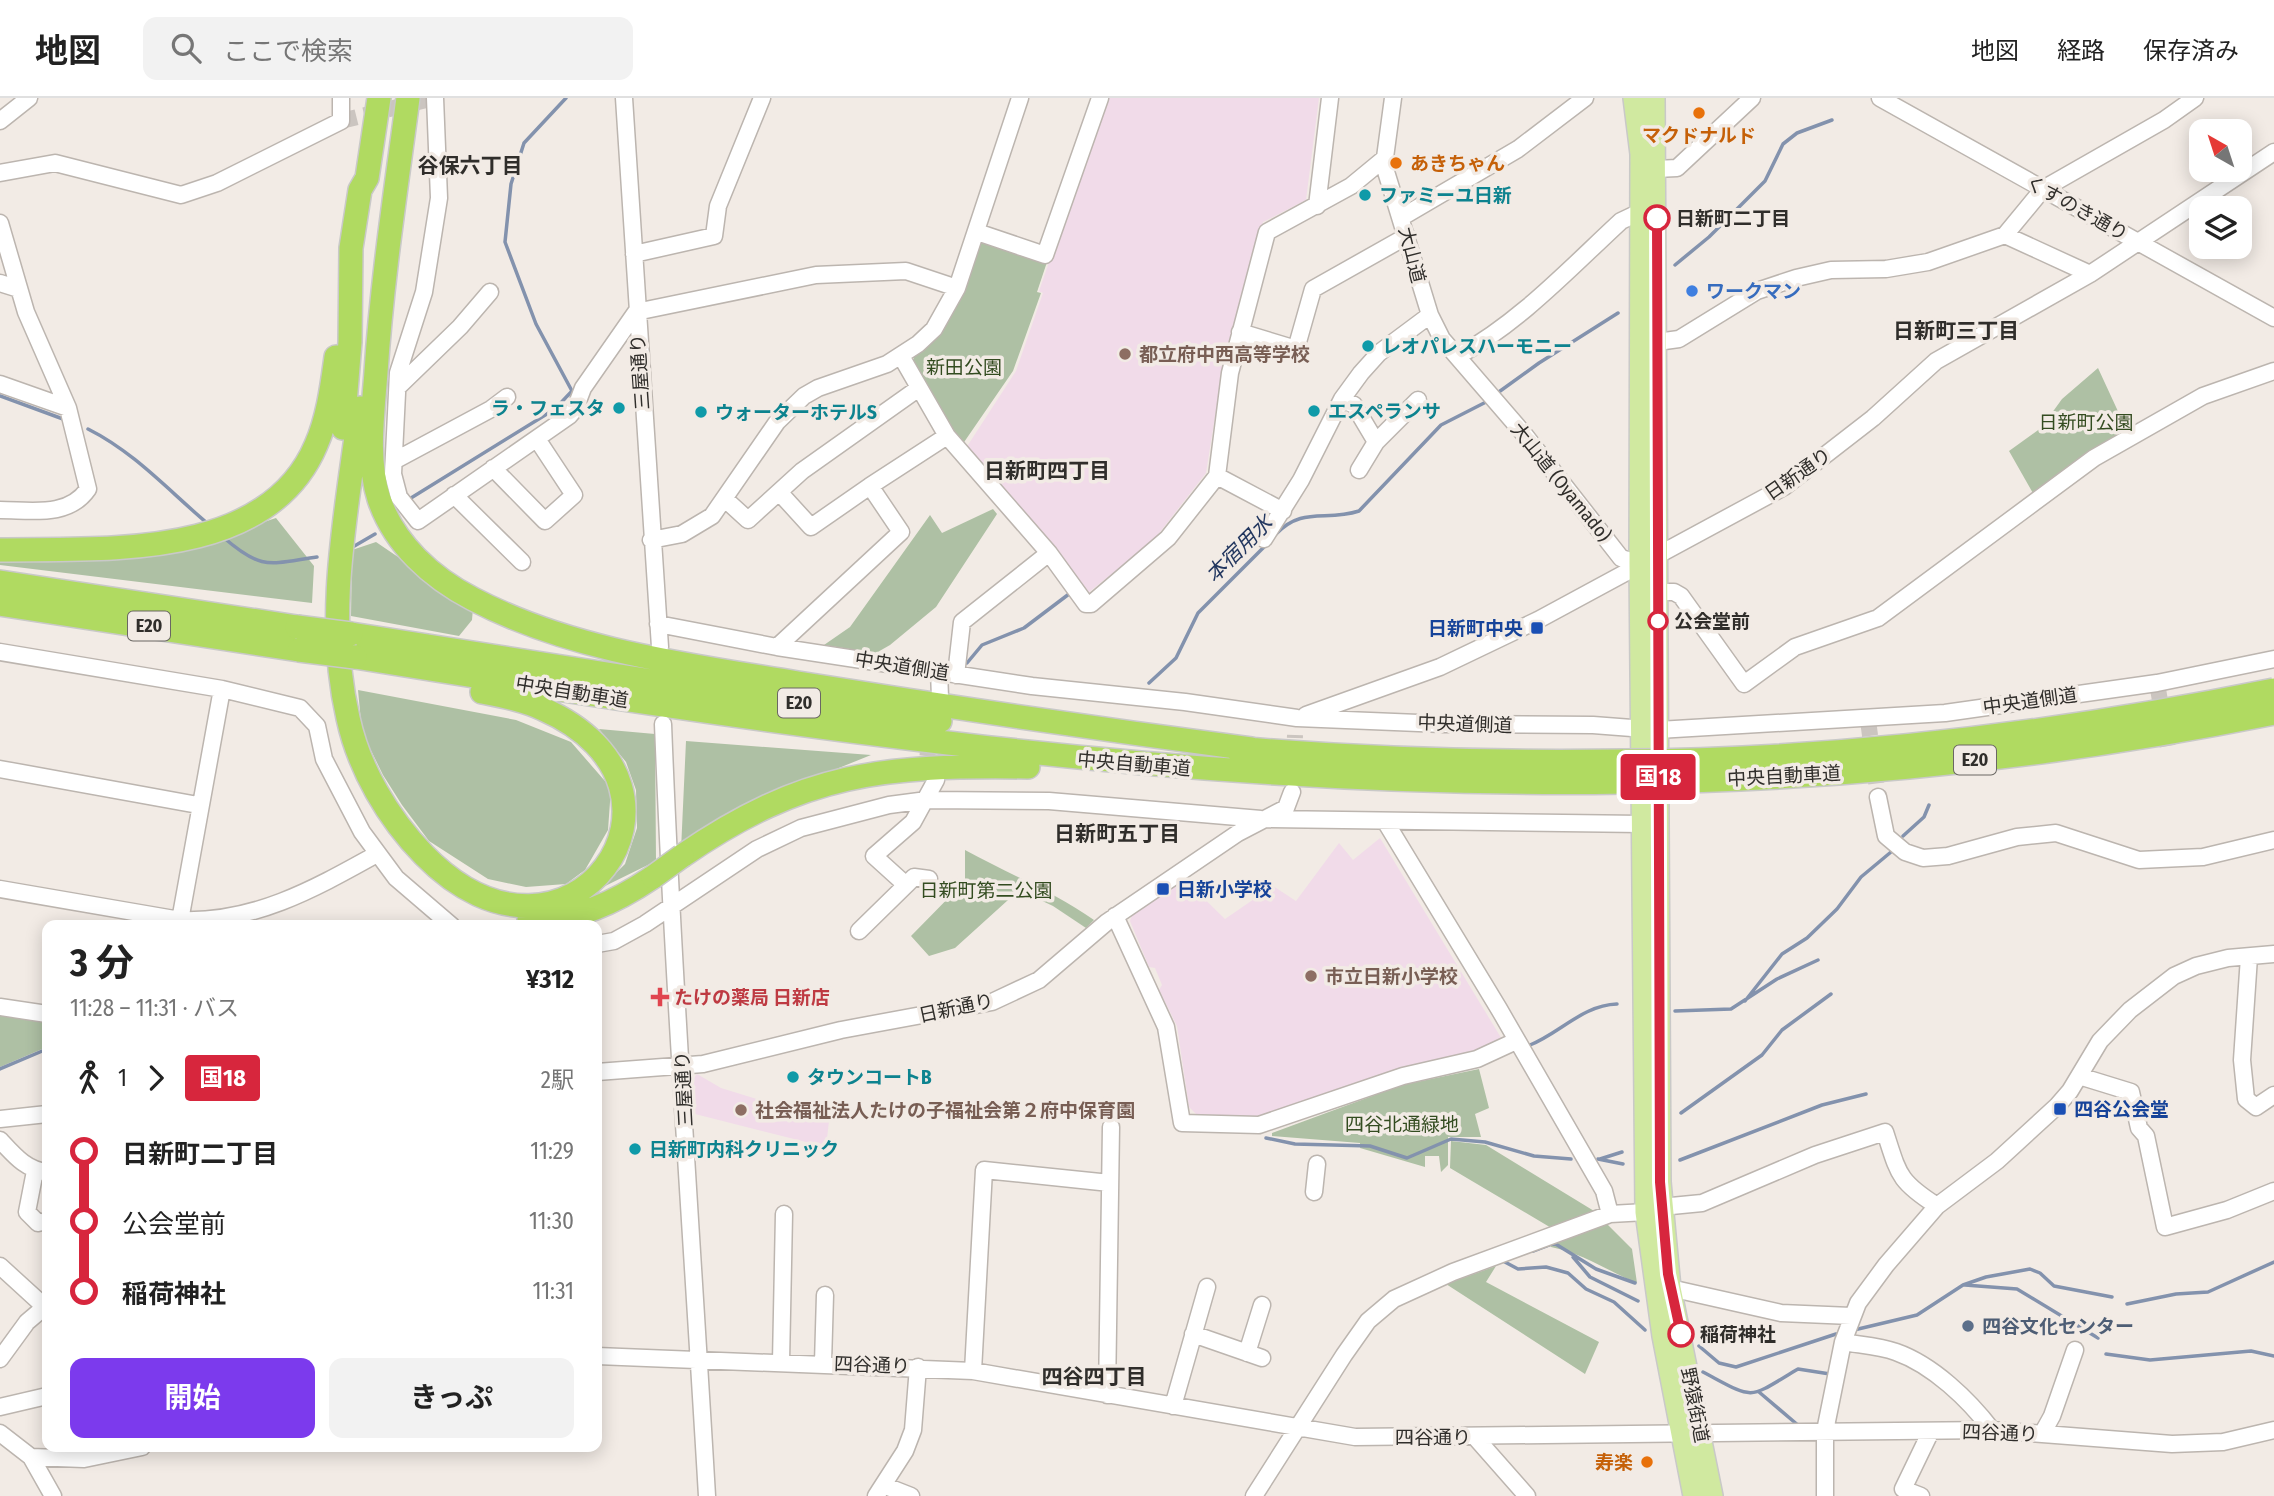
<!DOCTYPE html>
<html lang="ja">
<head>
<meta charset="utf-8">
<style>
	:root { --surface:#fff; --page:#f2f2f2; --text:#222; --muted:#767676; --line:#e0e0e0; --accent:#7c3aed }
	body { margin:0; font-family:"Fira Sans Condensed","Noto Sans JP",sans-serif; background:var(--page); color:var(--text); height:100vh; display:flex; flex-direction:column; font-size:26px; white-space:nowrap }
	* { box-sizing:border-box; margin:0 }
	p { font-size:23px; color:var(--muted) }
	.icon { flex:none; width:38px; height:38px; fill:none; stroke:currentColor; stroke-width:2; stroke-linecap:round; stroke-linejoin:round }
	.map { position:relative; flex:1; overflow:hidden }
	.panel { position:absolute; left:42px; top:822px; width:560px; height:532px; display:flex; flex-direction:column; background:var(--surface); border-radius:14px; box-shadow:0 4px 18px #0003 }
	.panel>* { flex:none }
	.badge { padding:0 14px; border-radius:5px; font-size:24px; line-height:46px }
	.needle { width:46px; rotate:321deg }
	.fabs { position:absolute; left:2189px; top:21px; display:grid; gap:14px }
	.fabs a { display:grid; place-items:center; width:63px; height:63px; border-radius:14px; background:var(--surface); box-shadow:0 4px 18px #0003; font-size:35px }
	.map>.badge { position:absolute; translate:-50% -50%; box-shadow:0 0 0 4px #fff }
	.legs { display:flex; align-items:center; gap:10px; height:77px; padding:0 28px; font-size:23px }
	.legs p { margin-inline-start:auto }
	.summary { display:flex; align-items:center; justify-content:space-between; height:119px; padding:0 28px }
	h1 { font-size:38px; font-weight:700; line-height:52px }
	.action { display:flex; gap:14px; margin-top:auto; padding:14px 28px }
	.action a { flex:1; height:80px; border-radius:14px; background:var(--accent); color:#fff; font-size:28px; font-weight:700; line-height:80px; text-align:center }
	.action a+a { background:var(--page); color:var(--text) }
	ul { padding:0 28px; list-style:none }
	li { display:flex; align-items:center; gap:24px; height:70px; font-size:26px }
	li i { display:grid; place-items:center; width:10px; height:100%; margin:0 9px; background:currentColor }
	li i::after { content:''; width:18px; height:18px; margin:-9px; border:5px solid; border-radius:50%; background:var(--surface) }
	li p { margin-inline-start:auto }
	li:first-child i { background:linear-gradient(#0000 50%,currentColor 0) }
	li:last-child i { background:linear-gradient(currentColor 50%,#0000 0) }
	header { display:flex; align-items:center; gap:42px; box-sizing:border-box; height:98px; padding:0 35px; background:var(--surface); border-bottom:2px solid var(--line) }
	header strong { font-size:33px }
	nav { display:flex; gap:38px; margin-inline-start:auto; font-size:24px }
	.search { width:490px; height:63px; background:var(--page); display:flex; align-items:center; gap:18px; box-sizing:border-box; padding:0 24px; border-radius:14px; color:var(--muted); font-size:26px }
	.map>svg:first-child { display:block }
	.education { fill:#f1dbe9 }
	.green { fill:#aec0a4 }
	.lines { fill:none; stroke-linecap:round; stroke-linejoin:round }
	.stream { stroke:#8392ad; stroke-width:3.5 }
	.minor-tunnel { stroke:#cbc5c0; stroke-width:16; stroke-dasharray:16 8; stroke-linecap:butt }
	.minor-casing { stroke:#bcb5af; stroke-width:19 }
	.major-casing { stroke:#c9c9c8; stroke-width:24 }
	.highway-casing { stroke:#c9c9c8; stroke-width:26 }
	.minor { stroke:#fff; stroke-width:16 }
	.major { stroke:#d0e9a0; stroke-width:21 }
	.highway { stroke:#b0da61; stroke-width:23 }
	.highway-bridge-casing { stroke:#c9c9c8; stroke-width:26; stroke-linecap:butt }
	.highway-bridge { stroke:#b0da61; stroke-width:23 }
	.line-1-casing { stroke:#fff; stroke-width:16 }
	.line-1 { stroke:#d7263d; stroke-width:10 }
	.food-dot { fill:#e8710a; stroke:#f2ebe5; stroke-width:2.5 }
	.culture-dot { fill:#0f9aa8; stroke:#f2ebe5; stroke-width:2.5 }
	.stop-1-dot { fill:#fff; stroke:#d7263d; stroke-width:3.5 }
	.shop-dot { fill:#3f7fe0; stroke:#f2ebe5; stroke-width:2.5 }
	.education-dot { fill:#8d6e63; stroke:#f2ebe5; stroke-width:2.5 }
	.transit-dot { fill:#1a4fb4; stroke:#f2ebe5; stroke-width:2.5 }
	.health-dot { fill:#e0444e; stroke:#f2ebe5; stroke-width:2.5 }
	.service-dot { fill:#5c6f8a; stroke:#f2ebe5; stroke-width:2.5 }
	.labels { text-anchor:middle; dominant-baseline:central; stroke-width:7; stroke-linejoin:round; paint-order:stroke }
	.shield { fill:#f2ebe5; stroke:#6a6763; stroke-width:2 }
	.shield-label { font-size:18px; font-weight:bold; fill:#302e2b }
	.food-label { font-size:19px; font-weight:bold; fill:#c56008; stroke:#f2ebe5 }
	.culture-label { font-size:19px; font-weight:bold; fill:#0d838f; stroke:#f2ebe5; text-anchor:start }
	.street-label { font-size:19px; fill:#302e2b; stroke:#f2ebe5 }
	.stop-label { font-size:19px; font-weight:bold; fill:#302e2b; stroke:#f2ebe5; text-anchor:start }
	.shop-label { font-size:19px; font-weight:bold; fill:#366cbe; stroke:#f2ebe5; text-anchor:start }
	.education-label { font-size:19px; font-weight:bold; fill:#785e54; stroke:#f2ebe5; text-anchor:start }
	.park-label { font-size:19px; fill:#334c20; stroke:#f2ebe5 }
	.transit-label { font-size:19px; font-weight:bold; fill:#164399; stroke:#f2ebe5; text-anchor:start }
	.health-label { font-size:19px; font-weight:bold; fill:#be3a42; stroke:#f2ebe5; text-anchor:start }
	.service-label { font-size:19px; font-weight:bold; fill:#4e5e75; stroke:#f2ebe5; text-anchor:start }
	.neighbourhood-label { font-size:21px; font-weight:bold; fill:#302e2b; stroke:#f2ebe5 }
	.water-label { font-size:21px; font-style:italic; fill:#23375f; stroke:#f2ebe5 }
</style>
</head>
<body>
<header>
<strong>地図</strong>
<div class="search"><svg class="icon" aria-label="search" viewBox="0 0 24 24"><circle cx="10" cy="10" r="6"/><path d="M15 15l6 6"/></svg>ここで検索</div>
<nav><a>地図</a><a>経路</a><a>保存済み</a></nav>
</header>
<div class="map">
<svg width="2274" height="1398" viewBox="0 0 2274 1398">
	<rect width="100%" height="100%" fill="#f2ebe5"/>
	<path class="education" d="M1106,0H1319L1306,102L1263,124L1220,287L1206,375L1153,443L1089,494L1051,444L966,350L1016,273L1043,195L1039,193Z
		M1380,740L1503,943L1475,957L1268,1019L1197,1017L1189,1009L1177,928L1159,892L1162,887L1155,870L1149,869L1130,823L1133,814L1182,779L1225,821L1273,788L1296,803L1339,745L1353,762Z
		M697,976L721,990L829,1023L826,1049L695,1016L693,981Z"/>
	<path class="green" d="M983,142L1047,164L1037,194L1041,195L1013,273L960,350L913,268L914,256L974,146Z
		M2098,270L2128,335L2034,397L2009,353L2041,330L2062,301Z
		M993,411L997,416L936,509L890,547L876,555L824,547L850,529L930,417L942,435Z
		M276,420L314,468L312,505L0,467V458L216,440Z
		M376,444L473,510L472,522L459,538L351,518L352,452Z
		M358,592L516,622L571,644L611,690L608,732L585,772L566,786L526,789L488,781L429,743L402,707L383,677L362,634Z
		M599,631L655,636L656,763L601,790L625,766L637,730L636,692L626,664Z
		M686,643L871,657L777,695L681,752Z
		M965,752C1009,776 1054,794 1094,822L1086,830L1053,808L1019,792L955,850L929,858L911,838L965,783Z
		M0,915L47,921V949L0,969Z
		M1479,971L1489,1010L1475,1016L1481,1039H1448V1067L1441,1074L1439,1058H1425V1069L1360,1050V1045L1272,1038V1035L1402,987Z
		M1451,1043L1486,1047L1599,1116L1553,1131L1450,1070Z
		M1607,1126L1632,1151L1637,1185C1608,1173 1582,1155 1551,1149L1549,1142L1588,1127Z
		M1496,1168L1486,1184L1599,1244L1585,1276L1446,1186Z"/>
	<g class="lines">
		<path class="stream" d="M1675,167L1709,139L1765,83L1783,46L1797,35L1832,22
			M1496,296L1539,265L1618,215
			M0,298L63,321
			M88,331C134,354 168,392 207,425
			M411,400L555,311L572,293L536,226L505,144L511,86L524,45L566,0
			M1276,436C1303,408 1325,424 1359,413L1441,327L1488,303
			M223,439C262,473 269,466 317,459
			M351,450L375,436
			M967,565L982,547L1024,530L1069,496
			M1149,585L1176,560L1198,515L1266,447
			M1903,738L1924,719L1929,707
			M1745,903L1782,856L1807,840L1837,811L1861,779L1891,754
			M1675,913L1731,911L1777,881L1818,862
			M1530,947C1560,935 1583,907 1617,906
			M0,971L47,951
			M1681,1015L1762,957L1782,932L1831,896
			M1266,1040L1295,1046L1370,1048L1407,1060L1451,1041L1485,1044L1534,1058L1571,1061
			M1598,1061L1623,1066
			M1600,1061L1622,1054
			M1680,1062L1822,1007L1866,996
			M1533,1153L1554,1145L1596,1171L1635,1185
			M1573,1159L1590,1179L1638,1203
			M1503,1163L1518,1171L1546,1169L1568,1175L1586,1191L1614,1204L1645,1232
			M1965,1187L2017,1191L2098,1240
			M2127,1206L2176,1196L2208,1194L2274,1164
			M1854,1232L1917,1217L1963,1187L1986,1179L2030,1171L2040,1175L2054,1188L2112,1199
			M1699,1248L1719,1265L1736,1269L1836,1236
			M2106,1256L2150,1262L2251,1253L2274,1258
			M1703,1274C1756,1302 1746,1302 1798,1271L1830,1276
			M1759,1294L1799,1328"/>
		<path class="minor-tunnel" d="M341,23L434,0
			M2157,585L2169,656
			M1868,622L1878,699
			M1294,664L1295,637
			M925,682L930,633"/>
		<g class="minor-casing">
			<path id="minor" d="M435,0L439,100L424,194L398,275L393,376L399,399L418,423L569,318L575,311L583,290L636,214L816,177L906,173L957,190
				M624,0L660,549
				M1393,0L1384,67L1430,217L1442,241L1524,336L1621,460L1640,466
				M1880,0L2274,220
				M0,23L29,0
				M1656,71L1677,70L1752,0
				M0,75L55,65L181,97L217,85L341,23V0
				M1317,108L1330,0
				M1402,119L1518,51L1585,0
				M0,125L26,214L68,310L88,391C68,420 31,412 0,412
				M977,134L1045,157L1100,0
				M2005,137L2090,176
				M634,156L714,138L718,108L762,0
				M0,185L19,191
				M1240,234L1296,251L1313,191L1407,138
				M1657,244L1679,241L1757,193L1796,180L1831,172L1886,171L1928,164L2005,137L2043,91L2164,22L2195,0
				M901,258L947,338L1049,455L1086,506H1091L1168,440L1217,378L1230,275L1267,134L1351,88L1385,60
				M1458,258C1520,224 1569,171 1621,123L1640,114
				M0,286L68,310
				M398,289L460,229L490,194
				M1342,301L1354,307L1376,344
				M394,363L491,311L507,299
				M493,370L545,423L574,397L537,341
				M1359,372L1376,344L1418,302
				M1217,378L1283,413
				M779,394L811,429L870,388
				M454,397L522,464
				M726,402L748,422L802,373L919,290
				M1264,441L1301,382L1342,301L1361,275L1379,255L1430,217
				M651,442L682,436L712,418L777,324L804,298L818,290L887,266L918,246L934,231L957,190L1020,0
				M1658,494H1674L1681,498L1744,586L1795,549L1878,520L2094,360L2203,298L2274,273
				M658,526L777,549L1032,588L1185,604L1297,620L1443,626L1593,627L1658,632L1945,615L2157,585L2274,561
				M777,549L901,434L870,388L947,338
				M0,554L222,591L300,610L317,628L324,661L362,734L396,780L452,828
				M939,574L940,599
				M956,577L962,524L1049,455
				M1306,617L1440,569L1538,522L1784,389L1873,320L1936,263L2090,176L2274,54
				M663,626C673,883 692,1141 707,1398
				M0,671L198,707
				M1878,699L1886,738L1905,754L1923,760L1948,758L2017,739L2056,735L2139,762L2203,759L2274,742
				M1385,723L1499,911L1604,1093L1610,1116
				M906,787L914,779L929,781
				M0,791L180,822C254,825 314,791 377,756
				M1115,818L1166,929L1182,1025L1259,1027L1403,978L1477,961L1516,943
				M179,828L222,591
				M859,833L906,787L874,758L913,724L936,682
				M597,846L614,843L645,826L757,751L801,730L889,707L927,702L1049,703L1261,721L1642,726
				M2249,859L2242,962L2246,1001L2256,1009L2274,997
				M0,909L47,916
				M597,974L703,966L841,932L992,904L1039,882L1107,824L1238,735L1286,710L1292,694
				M2079,978L2131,994L2139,1030L2146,1038L2165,1129L2227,1112L2274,1093
				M0,1021L47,1016
				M0,1042C14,1057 26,1072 47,1074
				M35,1073L27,1114L38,1125L47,1123
				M1314,1094L1317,1066
				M1661,1109L1702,1105L1815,1057L1885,1034C1899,1077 1898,1083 1937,1108
				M0,1168L45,1209
				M1670,1190L1781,1215L1851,1218
				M1193,1236L1262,1260
				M1843,1244C1860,1247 1880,1248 1896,1254C1933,1267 1969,1302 1992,1332
				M1247,1255L1262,1207
				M597,1258L973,1273L1355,1339L1992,1332L2172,1346L2223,1344L2274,1332
				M0,1261L27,1224L47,1207
				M781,1264L784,1116
				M823,1265L825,1197
				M973,1273L984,1072L1110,1085
				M1107,1297L1111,1029
				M1173,1308L1207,1189
				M0,1309L47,1298
				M0,1335L31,1359L53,1398
				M2042,1336L2052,1318L2075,1252
				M1475,1339L1527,1398
				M31,1359L84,1361L142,1349
				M883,1387L911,1398
				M876,1398L905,1353L913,1332L918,1269
				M1254,1398L1344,1257L1368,1223L1394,1201L1453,1174L1610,1116L1646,1114
				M1825,1398V1333L1843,1244L1858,1205L1886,1167L1937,1108L1997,1063L2057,1008L2070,993L2100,943L2130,912L2174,878L2196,868L2228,860L2274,856
				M1921,1398L1903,1391L1931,1333"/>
		</g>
		<g class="major-casing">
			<path id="major" d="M1634,0L1641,56L1640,466L1646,1114L1663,1238L1694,1398
				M1654,0L1660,1084L1670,1190L1712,1398"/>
		</g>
		<g class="highway-casing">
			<path id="highway" d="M408,0C396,91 382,182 376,274C373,316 366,360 379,401C394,446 432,480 473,501C572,553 689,567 798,585C948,609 1099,631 1251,651
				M360,310C347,412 324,517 348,620C359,671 388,720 424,757C569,905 722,690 543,611C524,602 502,598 482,594
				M343,330L350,244L351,150L360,92L367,80L379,0
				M0,452C104,450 267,463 316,347C328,320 332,288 336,259
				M0,484L297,529
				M0,506L299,552
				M351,536L766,601L940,623
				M355,559C776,627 1198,691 1625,684
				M1235,650C1364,661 1494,665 1623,663
				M682,758C804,674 884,667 1028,669
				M529,821C575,824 616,804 653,779"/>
		</g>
		<use href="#minor" class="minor"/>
		<use href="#major" class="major"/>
		<use href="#highway" class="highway"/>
		<g class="highway-bridge-casing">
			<path id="highway-bridge" d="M297,529L351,536
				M299,552L355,559
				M1623,663C1842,662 2060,635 2274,592
				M1625,684C1843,682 2060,658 2274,615
				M653,779L682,758"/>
		</g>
		<use href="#highway-bridge" class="highway-bridge"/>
	</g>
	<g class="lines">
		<g class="line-1-casing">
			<path id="line-1" d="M1657,120L1660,1084L1668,1176L1681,1236"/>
		</g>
		<use href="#line-1" class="line-1"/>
	</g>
	<g class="food-dot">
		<circle cx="1699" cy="15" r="7"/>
		<circle cx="1396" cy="65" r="7"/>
		<circle cx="1647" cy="1364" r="7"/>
	</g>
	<g class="culture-dot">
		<circle cx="1365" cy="97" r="7"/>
		<circle cx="1368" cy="248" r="7"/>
		<circle cx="619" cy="310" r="7"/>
		<circle cx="1314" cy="313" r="7"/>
		<circle cx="701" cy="314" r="7"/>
		<circle cx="793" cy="979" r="7"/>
		<circle cx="635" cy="1051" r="7"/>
	</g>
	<g class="stop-1-dot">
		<circle cx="1657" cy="120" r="12"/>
		<circle cx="1658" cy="523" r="9"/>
		<circle cx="1681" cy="1236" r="12"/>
	</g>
	<circle class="shop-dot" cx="1692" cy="193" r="7"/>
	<g class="education-dot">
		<circle cx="1125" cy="256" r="7"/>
		<circle cx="1311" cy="878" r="7"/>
		<circle cx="741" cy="1012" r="7"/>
	</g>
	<g class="transit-dot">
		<rect x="1530" y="523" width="14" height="14" rx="3.5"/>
		<rect x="1156" y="784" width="14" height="14" rx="3.5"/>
		<rect x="2053" y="1004" width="14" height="14" rx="3.5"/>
	</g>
	<path class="health-dot" d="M656.5 888.5h7v7h7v7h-7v7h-7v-7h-7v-7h7z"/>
	<circle class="service-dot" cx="1968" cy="1228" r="7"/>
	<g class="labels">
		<g class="shield">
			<rect x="128" y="513.5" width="42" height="29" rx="5"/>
			<rect x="778" y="590.5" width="42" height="29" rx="5"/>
			<rect x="1954" y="647.5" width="42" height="29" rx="5"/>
		</g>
		<g class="shield-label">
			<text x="149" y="528">E20</text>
			<text x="799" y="605">E20</text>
			<text x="1975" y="662">E20</text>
		</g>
		<g class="food-label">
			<text x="1699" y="37">マクドナルド</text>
			<text x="1410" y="65" text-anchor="start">あきちゃん</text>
			<text x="1633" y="1364" text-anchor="end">寿楽</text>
		</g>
		<g class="culture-label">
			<text x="1379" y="97">ファミーユ日新</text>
			<text x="1382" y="248">レオパレスハーモニー</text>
			<text x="605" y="310" text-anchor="end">ラ・フェスタ</text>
			<text x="1328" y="313">エスペランサ</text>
			<text x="715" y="314">ウォーターホテルS</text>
			<text x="807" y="979">タウンコートB</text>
			<text x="649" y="1051">日新町内科クリニック</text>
		</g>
		<g class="street-label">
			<text transform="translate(2077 110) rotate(29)">くすのき通り</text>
			<text transform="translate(1412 157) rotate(76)">大山道</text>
			<text transform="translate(640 274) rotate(-94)">三屋通り</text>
			<text transform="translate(1798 376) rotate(-35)">日新通り</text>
			<text transform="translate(1561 384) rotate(51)">大山道 (Oyamado)</text>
			<text transform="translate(902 568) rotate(9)">中央道側道</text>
			<text transform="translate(572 594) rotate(9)">中央自動車道</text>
			<text transform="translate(2030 603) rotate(-8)">中央道側道</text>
			<text transform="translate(1465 626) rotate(2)">中央道側道</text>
			<text transform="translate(1134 666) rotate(5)">中央自動車道</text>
			<text transform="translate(1784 678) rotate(-3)">中央自動車道</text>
			<text transform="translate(956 910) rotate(-12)">日新通り</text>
			<text transform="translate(684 991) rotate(-93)">三屋通り</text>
			<text transform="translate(872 1267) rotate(2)">四谷通り</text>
			<text transform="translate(1695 1307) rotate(79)">野猿街道</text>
			<text transform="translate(2000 1335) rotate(2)">四谷通り</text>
			<text x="1433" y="1339">四谷通り</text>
		</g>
		<g class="stop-label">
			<text x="1676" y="120">日新町二丁目</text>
			<text x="1674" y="523">公会堂前</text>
			<text x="1700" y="1236">稲荷神社</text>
		</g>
		<g class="shop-label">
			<text x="1706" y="193">ワークマン</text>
		</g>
		<g class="education-label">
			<text x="1139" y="256">都立府中西高等学校</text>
			<text x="1325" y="878">市立日新小学校</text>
			<text x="755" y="1012">社会福祉法人たけの子福祉会第２府中保育園</text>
		</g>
		<g class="park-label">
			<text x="964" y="269">新田公園</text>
			<text x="2086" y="324">日新町公園</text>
			<text x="986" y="792">日新町第二公園</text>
			<text x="1402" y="1026">四谷北通緑地</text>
		</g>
		<g class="transit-label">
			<text x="1523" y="530" text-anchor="end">日新町中央</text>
			<text x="1177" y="791">日新小学校</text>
			<text x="2074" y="1011">四谷公会堂</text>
		</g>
		<g class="health-label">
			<text x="674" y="899">たけの薬局 日新店</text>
		</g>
		<g class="service-label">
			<text x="1982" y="1228">四谷文化センター</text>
		</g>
		<g class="neighbourhood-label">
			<text x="470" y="68">谷保六丁目</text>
			<text x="1956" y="233">日新町三丁目</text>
			<text x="1047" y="373">日新町四丁目</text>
			<text x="1117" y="736">日新町五丁目</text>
			<text x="1094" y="1279">四谷四丁目</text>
		</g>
		<g class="water-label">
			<text transform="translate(1239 451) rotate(-45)">本宿用水</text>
		</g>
	</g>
</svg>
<div class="fabs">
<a><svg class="needle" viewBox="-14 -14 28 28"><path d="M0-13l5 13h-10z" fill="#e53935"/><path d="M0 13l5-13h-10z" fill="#767676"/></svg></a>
<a><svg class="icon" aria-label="layers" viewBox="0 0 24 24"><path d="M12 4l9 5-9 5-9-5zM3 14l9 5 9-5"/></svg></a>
</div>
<b class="badge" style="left:1658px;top:679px;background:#d7263d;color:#fff">国18</b>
<section class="panel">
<div class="summary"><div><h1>3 分</h1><p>11:28 – 11:31 · バス</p></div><b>¥312</b></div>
<div class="legs"><svg class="icon" aria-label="walk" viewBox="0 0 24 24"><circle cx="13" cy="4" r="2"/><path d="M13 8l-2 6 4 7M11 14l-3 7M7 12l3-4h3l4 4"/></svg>1<svg class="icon" aria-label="forward" viewBox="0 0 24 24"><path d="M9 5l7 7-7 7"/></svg><b class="badge" style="background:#d7263d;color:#fff">国18</b><p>2駅</p></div>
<ul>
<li><i style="color:#d7263d"></i><b>日新町二丁目</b><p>11:29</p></li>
<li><i style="color:#d7263d"></i><span>公会堂前</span><p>11:30</p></li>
<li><i style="color:#d7263d"></i><b>稲荷神社</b><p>11:31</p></li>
</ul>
<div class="action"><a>開始</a><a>きっぷ</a></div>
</section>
</div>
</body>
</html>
